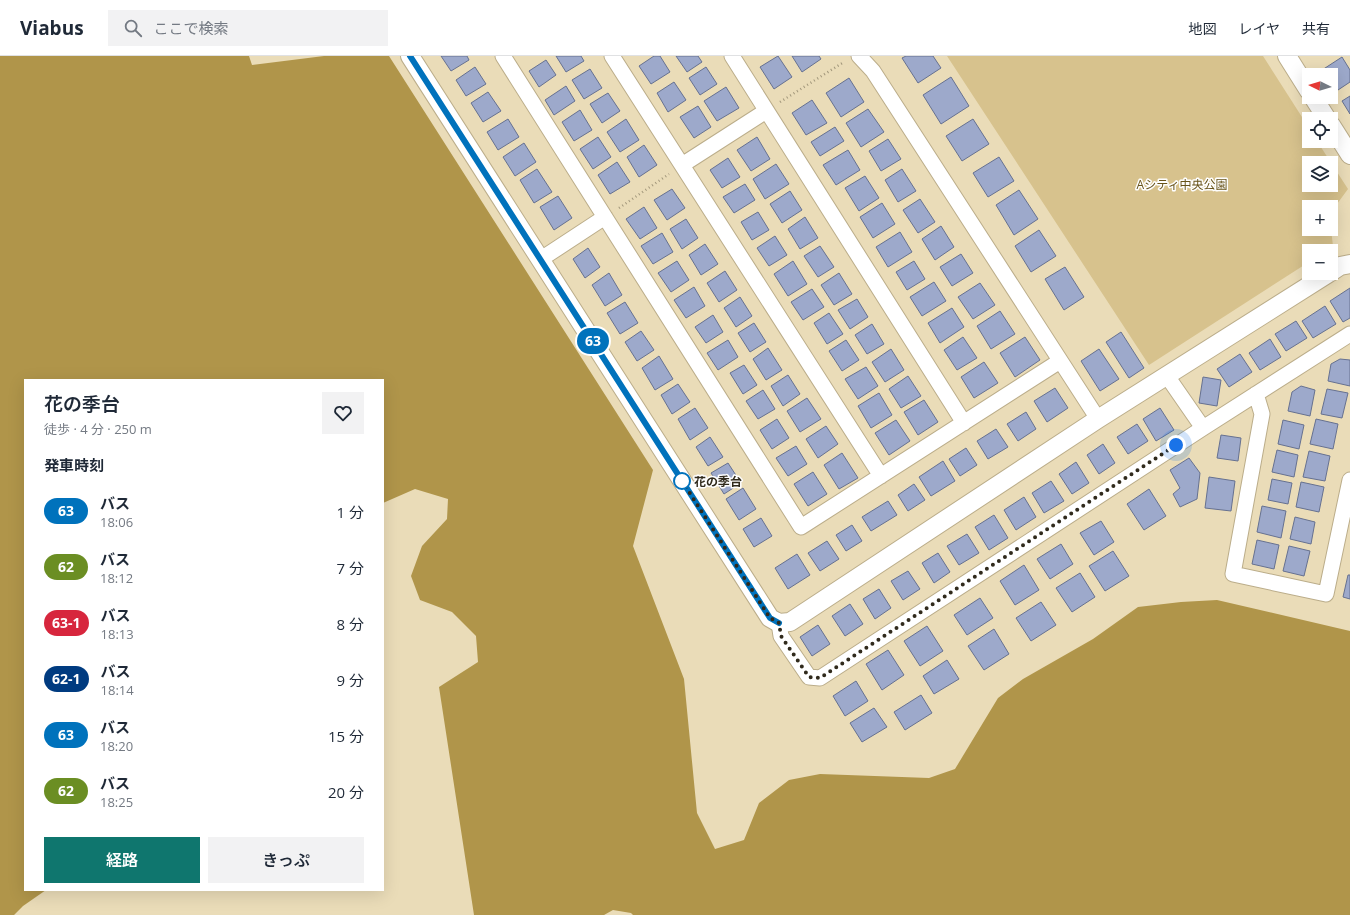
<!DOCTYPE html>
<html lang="ja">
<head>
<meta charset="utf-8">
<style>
	:root { --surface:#fff; --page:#f2f2f3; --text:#1f2937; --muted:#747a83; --line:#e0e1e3; --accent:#0f766e }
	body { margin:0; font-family:"Open Sans","Noto Sans JP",sans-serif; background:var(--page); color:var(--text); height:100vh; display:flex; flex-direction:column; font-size:15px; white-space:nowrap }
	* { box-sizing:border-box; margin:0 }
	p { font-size:13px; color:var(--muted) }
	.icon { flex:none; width:22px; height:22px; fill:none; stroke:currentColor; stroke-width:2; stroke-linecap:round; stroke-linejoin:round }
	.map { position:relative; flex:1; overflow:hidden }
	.side { position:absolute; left:24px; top:323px; width:360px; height:512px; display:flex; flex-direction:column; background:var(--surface); border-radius:0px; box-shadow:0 4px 16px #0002 }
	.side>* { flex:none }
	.badge { padding:0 8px; border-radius:13px; font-size:14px; line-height:26px }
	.needle { width:26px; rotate:275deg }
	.fabs { position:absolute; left:1302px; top:12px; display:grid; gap:8px }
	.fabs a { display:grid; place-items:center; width:36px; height:36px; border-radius:0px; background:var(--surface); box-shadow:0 4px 16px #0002; font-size:20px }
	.you { position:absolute; width:20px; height:20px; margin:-10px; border:3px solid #fff; border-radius:50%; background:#1a73e8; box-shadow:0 0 0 6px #1a73e833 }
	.map>.badge { position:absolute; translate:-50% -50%; box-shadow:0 0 0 2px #fff }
	h2 { padding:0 20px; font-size:15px; line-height:36px }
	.round { display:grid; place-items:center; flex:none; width:42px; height:42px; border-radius:0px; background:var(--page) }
	.headline { display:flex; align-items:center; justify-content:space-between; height:68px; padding:0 20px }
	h1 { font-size:19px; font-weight:600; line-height:30px }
	.action { display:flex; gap:8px; margin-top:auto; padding:8px 20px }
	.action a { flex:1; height:46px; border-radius:0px; background:var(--accent); color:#fff; font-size:16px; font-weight:600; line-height:46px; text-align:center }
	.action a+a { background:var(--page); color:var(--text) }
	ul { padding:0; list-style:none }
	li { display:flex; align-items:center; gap:12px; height:56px; padding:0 20px }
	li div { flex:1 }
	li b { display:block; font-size:15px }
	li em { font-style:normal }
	li .badge { min-width:44px; font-weight:700; text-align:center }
	header { display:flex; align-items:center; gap:24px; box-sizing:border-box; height:56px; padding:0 20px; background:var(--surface); border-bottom:1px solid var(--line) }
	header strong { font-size:19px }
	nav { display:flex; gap:22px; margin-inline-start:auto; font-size:14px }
	.search { width:280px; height:36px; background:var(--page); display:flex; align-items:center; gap:10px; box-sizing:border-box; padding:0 14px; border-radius:0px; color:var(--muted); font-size:15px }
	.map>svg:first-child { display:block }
	.green { fill:#d7c28d; fill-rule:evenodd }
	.forest { fill:#b0954a }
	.building { fill:#9da9cb; stroke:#667190 }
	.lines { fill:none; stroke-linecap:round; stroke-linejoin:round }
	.minor-casing { stroke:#bbad8a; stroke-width:17 }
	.tertiary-casing { stroke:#bbad8a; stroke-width:20 }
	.path { stroke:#a2977b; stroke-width:2.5; stroke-dasharray:1 3; stroke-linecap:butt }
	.minor { stroke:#fff; stroke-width:15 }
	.tertiary { stroke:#fff; stroke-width:18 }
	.line-casing { stroke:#fff; stroke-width:9 }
	.line { stroke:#0072bc; stroke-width:6 }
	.walk { stroke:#302a1c; stroke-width:4; stroke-dasharray:0 7.2 }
	.stop-dot { fill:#fff; stroke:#0072bc; stroke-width:2 }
	.labels { text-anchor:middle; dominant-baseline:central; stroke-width:3; stroke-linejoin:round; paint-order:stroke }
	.park-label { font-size:12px; fill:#67531a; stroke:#fefefe }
	.stop-label { font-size:12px; font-weight:bold; fill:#302a1c; stroke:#fefefe; text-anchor:start }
</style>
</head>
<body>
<header>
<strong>Viabus</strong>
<div class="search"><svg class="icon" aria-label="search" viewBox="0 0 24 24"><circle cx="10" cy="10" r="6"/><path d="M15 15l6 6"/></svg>ここで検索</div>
<nav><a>地図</a><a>レイヤ</a><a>共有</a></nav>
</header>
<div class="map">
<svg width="1350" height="859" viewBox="0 0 1350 859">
	<rect width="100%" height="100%" fill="#eadcb8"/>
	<path class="green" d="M947,0H1263L1309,72V85H1317L1348,133L1337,148L1331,168V151H1309V173H1331L1333,190L1326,195H1309V206L1149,309ZM1309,107H1331V129H1309Z"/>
	<path class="forest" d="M0,0H249L252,9L324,0H389L653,414L633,490L684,623L697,757L715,793L744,784L759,747L789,724L820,718L929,722L955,713L998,642L1023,623L1093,583L1138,551L1181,546L1217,544L1350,575V859H633L631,857L613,854L604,859H474L439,631L478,606L476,580L452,556L420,544L411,520L422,490L447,463L448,443L415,433L383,447V324H25V834H46L23,850L14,859H0Z"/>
	<path class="building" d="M441,0H467L469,4L451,15Z
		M556,0H581L584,5L566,16Z
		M654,0H660L670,16L651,28L639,10Z
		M676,0H698L702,6L687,16Z
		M778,0L792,21L774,33L760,11Z
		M792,0H819L821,3L802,16Z
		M906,0H933L941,12L918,27L902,2Z
		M1342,1L1350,14V26L1335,36L1331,29V19H1325L1322,14Z
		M546,4L556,19L539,31L529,15Z
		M475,11L486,28L466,40L456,24Z
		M706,11L717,28L700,39L689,22Z
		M590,13L602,32L584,43L572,24Z
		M951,21L969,50L941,68L923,39Z
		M849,22L864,46L841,61L826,37Z
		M674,26L686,44L668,56L657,37Z
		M566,30L575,45L554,59L545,44Z
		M726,31L739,52L717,65L704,45Z
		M488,36L501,55L483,66L471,47Z
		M608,37L620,55L602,67L590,48Z
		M1350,40V58L1342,45Z
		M812,44L827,67L806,79L792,57Z
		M698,50L711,71L694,82L680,61Z
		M868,53L884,76L861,91L846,67Z
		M580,54L592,74L574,85L562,66Z
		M508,63L519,81L498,94L487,76Z
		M626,63L639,84L620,96L607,76Z
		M973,63L989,88L962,105L946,80Z
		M835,71L844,85L820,100L811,86Z
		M598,81L611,101L593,113L580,93Z
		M757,81L770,103L751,115L737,94Z
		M888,83L901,103L881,115L869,95Z
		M524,87L536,106L515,120L503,101Z
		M644,89L657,109L639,121L627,101Z
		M848,94L860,114L836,129L823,109Z
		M999,101L1014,125L988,141L973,117Z
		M728,102L740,121L722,132L710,114Z
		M617,106L630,126L610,138L598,119Z
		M776,108L789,128L765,143L753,123Z
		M537,113L552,136L534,147L520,124Z
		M902,113L916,135L898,146L885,124Z
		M865,120L879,142L859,155L845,132Z
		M745,128L755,144L734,157L723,141Z
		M672,133L685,152L667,164L654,144Z
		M1019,134L1038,163L1014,179L996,149Z
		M790,135L802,154L782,167L770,148Z
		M558,140L572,162L554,174L540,151Z
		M920,143L935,166L918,177L903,154Z
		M882,147L895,168L873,182L860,161Z
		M644,151L657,172L640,183L626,163Z
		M758,156L769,174L752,184L741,166Z
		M805,161L818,182L800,193L788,173Z
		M686,163L698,182L682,193L670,173Z
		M941,170L954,191L935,204L922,183Z
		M1039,174L1056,200L1031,216L1015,190Z
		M900,176L912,196L888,211L876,191Z
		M662,177L673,196L653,208L641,190Z
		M775,180L787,199L769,210L757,192Z
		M705,188L718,208L701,219L689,199Z
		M820,190L834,211L818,221L804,200Z
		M588,192L600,211L585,222L573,203Z
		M961,198L973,217L952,230L940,211Z
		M677,205L689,224L671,236L658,217Z
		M793,205L807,228L788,240L774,218Z
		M914,205L925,223L907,234L896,216Z
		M1065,211L1084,241L1064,254L1045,223Z
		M725,215L737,234L719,246L707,227Z
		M609,217L622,239L605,250L592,229Z
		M839,217L852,238L834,249L821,229Z
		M934,226L946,245L922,260L910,241Z
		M980,227L995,249L973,263L958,241Z
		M694,231L705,250L686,262L674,244Z
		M1350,232V262L1343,266L1330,245Z
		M812,233L824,251L803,264L791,246Z
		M740,241L752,260L736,271L724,252Z
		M857,243L868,261L850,273L838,254Z
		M625,246L638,267L620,278L607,257Z
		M1325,250L1336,268L1313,282L1302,265Z
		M952,252L964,271L940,287L928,267Z
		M1000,255L1015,278L991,293L977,270Z
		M829,257L843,278L827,288L814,267Z
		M713,259L723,276L706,287L695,271Z
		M1296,265L1307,282L1286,295L1275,278Z
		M754,267L766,286L750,296L738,277Z
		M872,268L884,288L867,298L855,279Z
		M641,275L654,294L637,305L625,286Z
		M1121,276L1144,312L1129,322L1106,286Z
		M963,281L977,302L957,314L944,294Z
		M1025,281L1040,304L1015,321L1000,297Z
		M1270,283L1281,301L1260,314L1249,297Z
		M728,284L738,301L718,314L707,297Z
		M846,284L859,304L842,315L829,295Z
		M768,292L782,314L766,324L753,303Z
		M891,293L904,314L885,326L872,306Z
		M1099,293L1119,323L1100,335L1081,305Z
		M1240,298L1252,316L1229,331L1217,313Z
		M659,300L673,323L655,334L642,312Z
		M1340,303L1350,304V330L1328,325L1331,308Z
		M984,306L998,327L974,342L961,321Z
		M744,309L757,329L743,338L730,317Z
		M866,311L878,330L858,343L845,323Z
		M788,319L800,338L783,350L771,330Z
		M908,320L921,340L901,352L889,333Z
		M1203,321L1221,324L1217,350L1199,347Z
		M678,328L690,346L672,358L661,339Z
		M1301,330L1315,334L1310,360L1288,355L1292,336Z
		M1055,332L1068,352L1047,366L1034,345Z
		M1327,333L1348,337L1342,362L1321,358Z
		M763,334L775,353L758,363L746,345Z
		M879,337L892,359L871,372L858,350Z
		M807,342L821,363L800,376L787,355Z
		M924,344L938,366L918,379L904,356Z
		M695,352L708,372L690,384L678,363Z
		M1160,352L1174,374L1156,385L1143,363Z
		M1026,356L1036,373L1018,385L1007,368Z
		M777,363L789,382L772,393L760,374Z
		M1316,363L1338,368L1333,393L1310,388Z
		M896,364L910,385L889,399L875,377Z
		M1283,364L1304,369L1299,393L1278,388Z
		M1137,368L1148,385L1128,398L1117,381Z
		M826,370L838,388L818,402L806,383Z
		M996,373L1008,391L988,403L977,385Z
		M1221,379L1241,382L1238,405L1217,402Z
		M710,381L723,401L708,410L696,391Z
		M1103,388L1115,407L1099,418L1087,399Z
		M796,390L807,408L788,420L776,402Z
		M966,392L977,409L960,420L949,403Z
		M1277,394L1298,399L1294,421L1272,416Z
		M1309,395L1330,400L1325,425L1303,421Z
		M842,397L858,422L839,433L824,409Z
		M1189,402L1200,417L1197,443L1180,451L1173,438L1180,432L1170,414Z
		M943,405L955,425L931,440L919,421Z
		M1076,406L1089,427L1072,438L1059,418Z
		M728,407L741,427L724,438L711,417Z
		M813,416L827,438L808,450L794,428Z
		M1209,421L1235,425L1231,455L1205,452Z
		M1272,423L1292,427L1288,448L1268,444Z
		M1051,425L1064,445L1044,457L1032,437Z
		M1301,426L1324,431L1319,456L1296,451Z
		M914,428L925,444L908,455L898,439Z
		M743,432L756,453L739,464L726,443Z
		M1149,433L1166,460L1144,474L1127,448Z
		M1024,441L1036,461L1016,474L1004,454Z
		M888,445L897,459L871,475L862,461Z
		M1262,450L1286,455L1281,482L1257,476Z
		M994,459L1008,482L989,494L975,471Z
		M1295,461L1315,466L1311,488L1290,483Z
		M761,462L772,480L754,491L743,473Z
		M1101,465L1114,486L1094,499L1080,477Z
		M852,469L862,485L846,495L836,479Z
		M967,478L979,497L959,509L947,490Z
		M1257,484L1279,489L1274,513L1252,508Z
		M827,485L839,503L820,515L808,497Z
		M1061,488L1073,508L1050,523L1037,503Z
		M1289,490L1310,495L1304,520L1283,515Z
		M1113,495L1129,520L1105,535L1089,510Z
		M938,497L950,516L934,527L922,507Z
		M797,498L810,519L788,533L775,512Z
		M1024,509L1039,534L1015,549L1000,525Z
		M908,515L920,533L903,544L891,525Z
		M1080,517L1095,541L1072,556L1056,532Z
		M1348,519H1350V543L1343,541Z
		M879,533L891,552L875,563L863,543Z
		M980,542L993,562L967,579L954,559Z
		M1041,546L1056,569L1031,585L1016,562Z
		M850,548L863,568L845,580L832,560Z
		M818,569L830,588L812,600L800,581Z
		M927,570L943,595L920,610L904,585Z
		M994,573L1009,598L984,614L968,590Z
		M888,594L904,619L882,634L866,608Z
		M947,604L959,623L934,638L923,620Z
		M856,625L868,645L845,660L833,640Z
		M921,639L932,657L905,674L894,656Z
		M874,652L887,671L862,686L850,667Z"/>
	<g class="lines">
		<g class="minor-casing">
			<path id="minor" d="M503,0L801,471L1060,305
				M612,0L881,420
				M732,0L964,367
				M859,0L873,15L1098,363
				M682,109L766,55
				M541,203L605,161
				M1167,320L1203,372
				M1256,338L1262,358L1233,518L1326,538L1350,424
				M779,567L781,580L809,621L820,622L1203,372L1350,278"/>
		</g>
		<g class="tertiary-casing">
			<path id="tertiary" d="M410,0L770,562L779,567L790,566L1098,363L1329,217
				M1287,0L1309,35
				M1313,41L1327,63
				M1331,69L1350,99
				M1331,216L1340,210L1350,208"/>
		</g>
		<path class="path" d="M780,46L844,6
			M619,152L669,118"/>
		<use href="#minor" class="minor"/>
		<use href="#tertiary" class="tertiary"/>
	</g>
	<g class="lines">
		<g class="line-casing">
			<path id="line" d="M410,0L770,562L779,567"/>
		</g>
		<use href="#line" class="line"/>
		<path class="walk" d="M682,425L770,562L779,567L781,580L809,621L820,622L1176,389"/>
	</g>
	<circle class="stop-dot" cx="682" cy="425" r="8"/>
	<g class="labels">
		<g class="park-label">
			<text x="1182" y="128">Aシティ中央公園</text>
		</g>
		<g class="stop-label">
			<text x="694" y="425">花の季台</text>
		</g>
	</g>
</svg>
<div class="fabs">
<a><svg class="needle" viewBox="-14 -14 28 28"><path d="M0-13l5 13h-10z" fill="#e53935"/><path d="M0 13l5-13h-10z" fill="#747a83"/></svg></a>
<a><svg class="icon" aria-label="locate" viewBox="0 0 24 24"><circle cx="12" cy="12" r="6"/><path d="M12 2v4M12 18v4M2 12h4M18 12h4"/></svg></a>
<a><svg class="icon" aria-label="layers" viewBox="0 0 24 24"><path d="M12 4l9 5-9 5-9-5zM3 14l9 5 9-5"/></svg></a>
<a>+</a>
<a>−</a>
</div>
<div class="you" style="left:1176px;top:389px"></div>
<b class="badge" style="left:593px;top:285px;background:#0072bc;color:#fff">63</b>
<section class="side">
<div class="headline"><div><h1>花の季台</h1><p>徒歩 · 4 分 · 250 m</p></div><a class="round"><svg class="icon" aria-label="heart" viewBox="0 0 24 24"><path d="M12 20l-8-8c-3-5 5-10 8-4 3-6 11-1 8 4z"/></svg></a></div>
<h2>発車時刻</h2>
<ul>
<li><span class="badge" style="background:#0072bc;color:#fff">63</span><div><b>バス</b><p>18:06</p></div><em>1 分</em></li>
<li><span class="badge" style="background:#6b8e23;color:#fff">62</span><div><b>バス</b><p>18:12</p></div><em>7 分</em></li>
<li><span class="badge" style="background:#d7263d;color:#fff">63-1</span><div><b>バス</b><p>18:13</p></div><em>8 分</em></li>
<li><span class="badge" style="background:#003b80;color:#fff">62-1</span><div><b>バス</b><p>18:14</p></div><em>9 分</em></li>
<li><span class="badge" style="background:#0072bc;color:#fff">63</span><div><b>バス</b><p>18:20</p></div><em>15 分</em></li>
<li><span class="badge" style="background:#6b8e23;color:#fff">62</span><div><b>バス</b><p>18:25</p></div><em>20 分</em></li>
</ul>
<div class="action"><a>経路</a><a>きっぷ</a></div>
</section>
</div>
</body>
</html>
